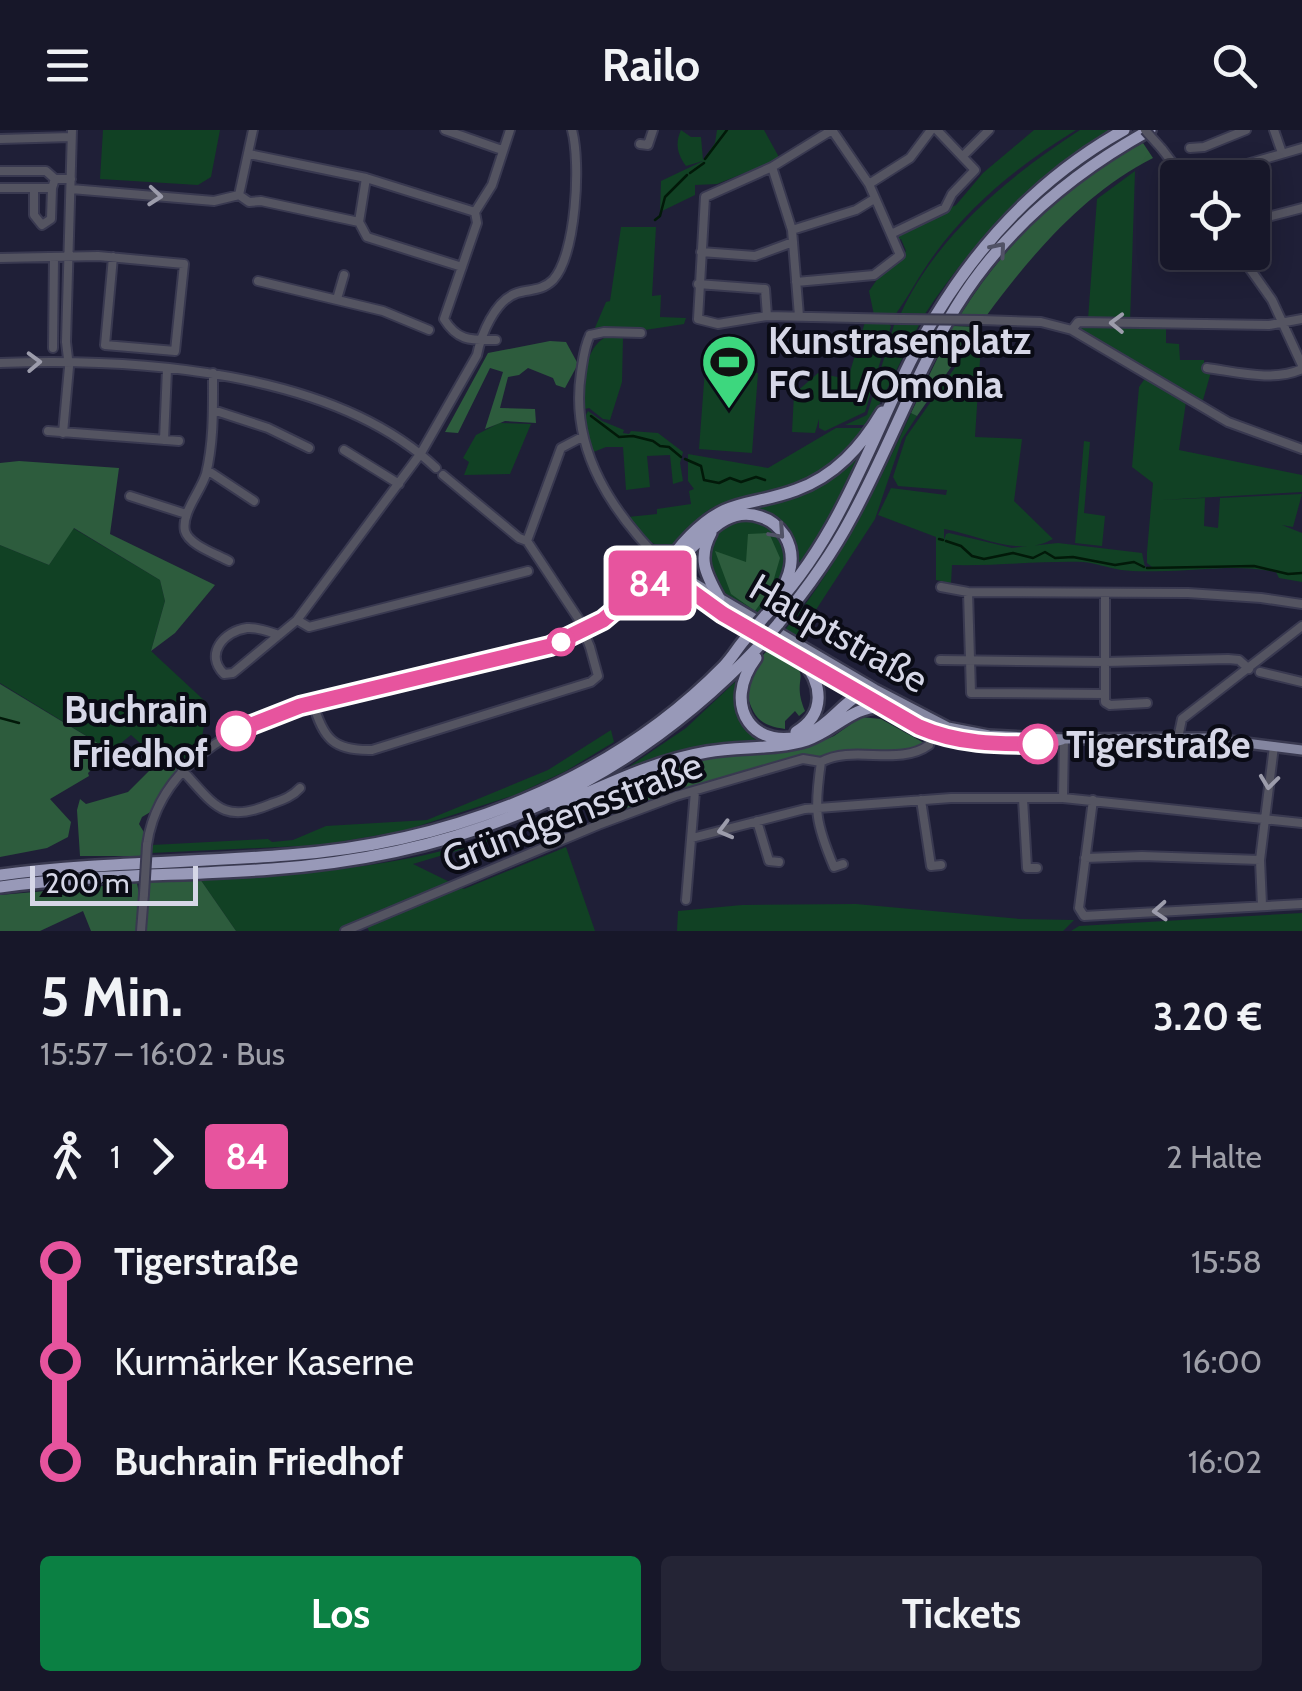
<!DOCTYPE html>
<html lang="de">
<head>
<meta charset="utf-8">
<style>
	:root { --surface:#171729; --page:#242435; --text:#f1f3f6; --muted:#9e9fa8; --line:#363646; --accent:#0b8043 }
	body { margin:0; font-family:Cabin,sans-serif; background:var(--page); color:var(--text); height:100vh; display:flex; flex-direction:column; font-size:38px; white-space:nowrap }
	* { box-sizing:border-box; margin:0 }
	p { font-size:32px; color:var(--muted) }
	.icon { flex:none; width:55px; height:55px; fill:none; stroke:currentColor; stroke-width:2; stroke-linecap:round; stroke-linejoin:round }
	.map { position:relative; height:801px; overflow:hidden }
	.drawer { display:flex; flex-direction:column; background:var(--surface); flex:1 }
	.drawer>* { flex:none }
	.badge { padding:0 20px; border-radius:8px; font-size:35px; line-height:65px }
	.buttons { position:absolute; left:1160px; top:30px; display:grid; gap:20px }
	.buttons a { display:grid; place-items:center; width:110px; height:110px; border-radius:10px; background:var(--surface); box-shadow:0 5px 25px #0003,0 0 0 2px var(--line); font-size:50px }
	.scale { position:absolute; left:30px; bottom:25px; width:168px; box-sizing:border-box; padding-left:10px; border:5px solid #d6d7e7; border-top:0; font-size:28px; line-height:35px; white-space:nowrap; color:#d6d7e7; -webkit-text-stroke:8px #0a0b15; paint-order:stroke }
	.map>.badge { position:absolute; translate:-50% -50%; box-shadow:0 0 0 5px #fff }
	.legs { display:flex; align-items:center; gap:15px; height:110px; padding:0 40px; font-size:32px }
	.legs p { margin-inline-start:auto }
	.overview { display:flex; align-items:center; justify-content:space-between; height:170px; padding:0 40px }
	h1 { font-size:55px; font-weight:800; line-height:75px }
	.primary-button { display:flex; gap:20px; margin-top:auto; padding:20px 40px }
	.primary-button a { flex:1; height:115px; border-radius:10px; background:var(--accent); color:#fff; font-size:40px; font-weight:800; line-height:115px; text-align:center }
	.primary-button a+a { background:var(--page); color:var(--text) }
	ul { padding:0 40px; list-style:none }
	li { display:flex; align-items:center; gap:35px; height:100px; font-size:38px }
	li i { display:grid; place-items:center; width:15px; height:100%; margin:0 12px; background:currentColor }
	li i::after { content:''; width:25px; height:25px; margin:-12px; border:8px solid; border-radius:50%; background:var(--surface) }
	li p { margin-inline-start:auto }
	li:first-child i { background:linear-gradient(#0000 50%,currentColor 0) }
	li:last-child i { background:linear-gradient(currentColor 50%,#0000 0) }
	header { display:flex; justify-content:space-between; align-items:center; height:130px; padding:0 40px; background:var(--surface); font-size:45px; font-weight:800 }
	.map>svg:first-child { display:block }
	.green { fill:#114124 }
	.forest { fill:#2d5c3d }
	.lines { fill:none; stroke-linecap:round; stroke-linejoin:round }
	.stream { stroke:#021909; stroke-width:2.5 }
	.minor-casing { stroke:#393950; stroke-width:12 }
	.major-casing { stroke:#393950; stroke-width:14 }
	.highway-casing { stroke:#393950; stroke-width:16 }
	.minor { stroke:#545461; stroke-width:8 }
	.major { stroke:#8486a0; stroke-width:9 }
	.highway { stroke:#9899b8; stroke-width:11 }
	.minor-bridge-casing { stroke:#393950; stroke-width:12; stroke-linecap:butt }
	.highway-bridge-casing { stroke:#393950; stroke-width:16; stroke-linecap:butt }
	.minor-bridge { stroke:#545461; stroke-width:8 }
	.highway-bridge { stroke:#9899b8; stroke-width:11 }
	.oneway { stroke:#9c9cab }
	.oneway2 { stroke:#515266 }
	.line-1-casing { stroke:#fff; stroke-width:22 }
	.line-1 { stroke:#e7549e; stroke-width:15 }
	.stop-1-dot { fill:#fff; stroke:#e7549e; stroke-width:5 }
	.labels { text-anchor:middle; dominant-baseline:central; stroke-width:8; stroke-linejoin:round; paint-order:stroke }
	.poi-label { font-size:38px; font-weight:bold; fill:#d6d7e7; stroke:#0a0b15; text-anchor:start }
	.street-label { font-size:38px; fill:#d6d7e7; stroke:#0a0b15 }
	.stop-label { font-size:38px; font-weight:bold; fill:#d6d7e7; stroke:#0a0b15; text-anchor:end }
</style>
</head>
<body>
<header><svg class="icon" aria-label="menu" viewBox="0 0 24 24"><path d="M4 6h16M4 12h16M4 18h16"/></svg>Railo<svg class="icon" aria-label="search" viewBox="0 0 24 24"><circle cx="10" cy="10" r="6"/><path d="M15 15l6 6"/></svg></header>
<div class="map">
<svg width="1302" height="801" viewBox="0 0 1302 801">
	<rect width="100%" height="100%" fill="#1f1f37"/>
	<path class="green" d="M103,0H220L211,47L198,55L100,49Z
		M681,0L691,7H701L703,30L715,13L717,0H764L780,29L717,54L695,55V65L660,82L661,51L703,31L686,36C677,24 675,13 681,0Z
		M1034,0H1076C1022,33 971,73 934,125C920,144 909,166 895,185H874L869,161L881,144L906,121L901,109L896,111L894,105L956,75L983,43Z
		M1080,0H1114C1036,47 975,108 925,184L901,183C937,105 1009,46 1080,0Z
		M1135,41L1130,193H1166V213L1179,214L1180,230H1204V241L1211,242L1201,277L1072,200L1088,189L1097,69Z
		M621,97H656L652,166L661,165L660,187L686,188L684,194L645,200H594L606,172L610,171Z
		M865,192L888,193L891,196L865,282L825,301L819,298V289L815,303L792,302L794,264L818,243L842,248V264L837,268L843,265Z
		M894,195H919L869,295H845L867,285Z
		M982,199L975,307L1022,309L1014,371L1053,409C1019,428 979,405 944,399V410L946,404L949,403L1012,418L1058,413L1142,423L1145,437H1152L1147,433V422L1153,353L1132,337L1139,257L1146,247L1186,272L1179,320L1302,345V362L1160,370L1205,368L1204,396L1218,398L1220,368L1302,364L1293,397L1282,395L1302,403V452L1279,448L1276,442C1238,434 1206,440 1168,441C1153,441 1136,442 1121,440C1108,438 1096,433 1083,432C1038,431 996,436 952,435L951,453L936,450V407L878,385L891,358L946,365L947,360L898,356L893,347L906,307Z
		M614,205L623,207L622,252L610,290L603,289L589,278L585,279L582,287C582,261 582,209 614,205Z
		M705,239L758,243L752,323L699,319Z
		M588,281L602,291L624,300L623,303L629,304L631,301L658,303L683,322L680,333L683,351L673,354L670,325L647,326L650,357L626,360L623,317H606L591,323L584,289Z
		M911,283L917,286L902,309L875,389L797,509L784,501C838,437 876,360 911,283Z
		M499,293L531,294L510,344L464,345L469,332L463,328L476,305Z
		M836,298H868C841,329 814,354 772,363C755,367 735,368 718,375C699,383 685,403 671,417C650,419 641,402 628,387L657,384V379L691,374L689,361L694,359L688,351V324L768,338Z
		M1084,311L1090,312L1084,383L1105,386L1102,416L1075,413Z
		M863,319L824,397L793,444L791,410L745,381V376L772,371Z
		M744,388C813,407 787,446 755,486C728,468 698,455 710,418C716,399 725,393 744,388Z
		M73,398L160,450L165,471L151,521L208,574L202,607L209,609C174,644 164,634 131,605L111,621L0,553V415L49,435Z
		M736,551C734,592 745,593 780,610L631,640L630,636L686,598Z
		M611,600L614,612L566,641L515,665L403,701L322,715L151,723L152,715L268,709L272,712L293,710L326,696L427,690L548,640Z
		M575,674L576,680L560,690L413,734L464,759L566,717L595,801H369L365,793L345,801H236L200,749C300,745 400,738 496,705L498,708Z
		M856,774L1020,789L1074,790L1063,801H677L678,781L742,775Z
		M1302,783V801H1071L1079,796Z"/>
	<path class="forest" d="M1143,13L1153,28C1085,62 1032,124 987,185L961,184C1005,114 1067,51 1143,13Z
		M953,196L979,197L917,286L911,283Z
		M550,211L566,212L578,234L565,258L556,255L553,248L528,238L519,245L508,247L500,278L535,279L536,293L505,291L485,299L503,242L490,238L458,303L445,302L488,223Z
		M19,331L119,338L110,404L215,455L175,503L151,521L165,471L160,450L74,398L49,435L0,415V333Z
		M769,403L780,428L771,459L755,481L731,464L715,421L746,432L748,404Z
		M770,518C822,548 788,541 805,581L799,586L795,581L785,591V599C758,595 754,587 746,562L761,527Z
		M0,554L111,621L88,643L89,646L50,669L71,692L68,707L47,718L0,727Z
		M861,587L881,589L924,613L913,621L789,630L687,658L624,681L616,658L625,656L630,673L637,671V665L661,666L666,661L650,650L648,644L724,625L810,616L834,606Z
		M192,626L173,645L152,681L142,687L139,694L145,704L142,726H80L77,680L80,669L86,674L128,662L160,630L174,633Z
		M200,749L236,801H91L83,781L40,801H0V765L137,753L139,764H148L149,752Z"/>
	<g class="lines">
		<path class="stream" d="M705,29L727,0
			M690,43L704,33
			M655,90L660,86L665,67L687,45
			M591,286L619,307L633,306L653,311L660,316L669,317L681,327
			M685,329L701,336L704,350L719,353L730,348L741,352L756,347L765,350
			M939,409L943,410
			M946,411L961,416L972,426L984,429L1013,423L1033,428L1045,422L1055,428L1073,427L1115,435L1134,432L1144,437
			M1147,438L1254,436L1288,444L1302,443
			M0,588L19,593"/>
		<g class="minor-casing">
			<path id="minor" d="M445,0L502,20
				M832,0L772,37L705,67L698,189L718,194L767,186L902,189
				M1274,0L1282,23
				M0,9L71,7
				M640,14L648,15L653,0
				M1190,18L1204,17L1246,0
				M1162,19L1184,48
				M249,24L366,48L475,82
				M963,26L989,0
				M772,37L792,100L799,186
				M0,41H46L55,49
				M1199,48L1302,18
				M869,54L910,28L931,0
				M0,58H52L55,49H71
				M34,58V85L42,95L51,89L52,58
				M71,59L214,71L239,65
				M239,65L249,72L261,71L359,92L367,107L462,137
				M239,65L253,0
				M1260,89L1302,78
				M359,92L366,48
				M792,100L856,80L874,69
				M891,104L945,78L952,64L975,40L937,0
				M701,122L755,126L793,112
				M1238,122L1272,170L1302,235
				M0,128L98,126L184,134L175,221L105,215L113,127
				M258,151L383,181L429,200
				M796,152L874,145L900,125L869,54L832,0
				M698,154L765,159L767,186
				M337,169L344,145
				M981,190L1041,192L1072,200L1228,292L1302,319
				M1072,200L1078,192L1269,195L1302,189
				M590,205L604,202L641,203
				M496,210C472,210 458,212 444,189L477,93L475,82L492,55L510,0
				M53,218L54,127
				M0,233C135,228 333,240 436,338
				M1207,238C1237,242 1274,252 1302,239
				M213,243C213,277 214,311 206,344C201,361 181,383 185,401C189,415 216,424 229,431
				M213,280L268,298L309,318
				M48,301L179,311
				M63,303L69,237L66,212L72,0
				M164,310L167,239
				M344,320L399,354
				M207,340L254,371
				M443,345L519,408L527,411L578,488
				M130,366L186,384
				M527,411L561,318L582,307
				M941,457L968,462L1188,463L1261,468L1302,474
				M968,462L971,563L1105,564
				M1105,463V572L1110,575L1147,573
				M297,490L309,497L528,441
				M279,505C269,502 258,497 247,498C224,501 204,524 224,544L233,543L297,490L421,323L477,225C481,205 495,170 517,163C530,159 542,161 553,150C576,125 581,33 572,0
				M940,530L1105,532L1228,529L1239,530L1249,539
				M1260,542L1302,552
				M313,573C323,608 333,621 372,620L591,552L598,546L590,517
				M1178,608L1182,589L1302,496
				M821,632C853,614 899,637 929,615L934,598
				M821,632C814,680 815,692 834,737L843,734
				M182,640C214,674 222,695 271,674C282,670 292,667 300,658
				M1063,668L1064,609
				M1023,669L1027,738H1037
				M921,670L931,736L941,735
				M1093,670L1079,778L1084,786L1302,774
				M757,691L769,731L779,732
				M692,708L805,679L951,668H1063L1302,693
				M147,715C158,637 231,596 301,576L549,516L603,491L667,437C614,385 569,321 581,243C583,230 584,217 590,205
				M1085,728L1142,726L1260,730
				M686,770L695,661
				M1262,775L1260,730L1274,616
				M141,801L144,764
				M345,801L598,695L676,666L803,629L821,632"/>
		</g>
		<g class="major-casing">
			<path id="major" d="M667,437L875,559L948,597L989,605L1064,609L1205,608L1302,620
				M668,439L676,451L723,484L919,597C957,614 1023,623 1062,610"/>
		</g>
		<g class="highway-casing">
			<path id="highway" d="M711,403C697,429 706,444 719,468
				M652,422H674
				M668,436C698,421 720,372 761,387C771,390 779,397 785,406C797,427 790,447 778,466
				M667,437C673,424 680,416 690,406C728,367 750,377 796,360C835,346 861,317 882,282
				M765,486C831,420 862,334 901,251C950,146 1022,57 1124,0
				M778,494C805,461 831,426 851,388C889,319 915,244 956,177C1003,101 1072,43 1150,0
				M756,528C720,576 754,625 810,603C830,594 842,574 860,564
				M796,602C826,584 823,554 802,530
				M555,677C605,656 653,631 707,622C740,616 775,620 807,610C834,601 853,575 883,577
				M0,745C96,732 192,733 288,725C449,713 609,653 724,536C733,527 739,515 748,506
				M0,757C90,744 181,746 272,739C467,725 626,657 761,514"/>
		</g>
		<use href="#minor" class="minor"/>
		<use href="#major" class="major"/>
		<use href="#highway" class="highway"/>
		<g class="minor-bridge-casing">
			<path id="minor-bridge" d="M1145,0L1162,19
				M902,189L981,190
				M578,488L590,517
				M144,764L147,715"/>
		</g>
		<g class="highway-bridge-casing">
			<path id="highway-bridge" d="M748,506L765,486
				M761,514L778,494"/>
		</g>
		<use href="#minor-bridge" class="minor-bridge"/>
		<use href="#highway-bridge" class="highway-bridge"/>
	</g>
	<defs><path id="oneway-chevron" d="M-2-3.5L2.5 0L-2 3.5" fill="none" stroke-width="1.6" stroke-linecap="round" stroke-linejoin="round" transform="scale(2.5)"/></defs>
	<g class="oneway">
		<use href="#oneway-chevron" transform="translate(155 66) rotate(5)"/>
		<use href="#oneway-chevron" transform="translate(1117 193) rotate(-179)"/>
		<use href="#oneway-chevron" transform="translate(34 232) rotate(-2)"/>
		<use href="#oneway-chevron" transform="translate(1269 652) rotate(97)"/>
		<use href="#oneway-chevron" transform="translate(725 700) rotate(165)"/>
		<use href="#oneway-chevron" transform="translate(1160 781) rotate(176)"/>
	</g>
	<g class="oneway2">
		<use href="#oneway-chevron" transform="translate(999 119) rotate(-50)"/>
		<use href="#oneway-chevron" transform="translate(778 402) rotate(48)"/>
	</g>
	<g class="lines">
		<g class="line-1-casing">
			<path id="line-1" d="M236,601L300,576L550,516L603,490L666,437L676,450L723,484L919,597C958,614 996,614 1038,614"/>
		</g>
		<use href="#line-1" class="line-1"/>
	</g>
	<defs>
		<g id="stadium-pin" transform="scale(2.875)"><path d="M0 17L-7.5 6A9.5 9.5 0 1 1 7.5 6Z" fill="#3dd77e" stroke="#0a0b15"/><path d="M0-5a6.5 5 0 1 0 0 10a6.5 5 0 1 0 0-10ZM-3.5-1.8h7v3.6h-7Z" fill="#111"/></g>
	</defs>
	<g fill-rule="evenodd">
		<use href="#stadium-pin" x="729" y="232"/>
	</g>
	<g class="stop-1-dot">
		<circle cx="561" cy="512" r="12"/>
		<circle cx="236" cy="601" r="18"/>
		<circle cx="1038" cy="614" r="18"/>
	</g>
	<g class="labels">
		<g class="poi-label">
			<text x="768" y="210">Kunstrasenplatz<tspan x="768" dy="44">FC LL/Omonia</tspan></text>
		</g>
		<g class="street-label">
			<text transform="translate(839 503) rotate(30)">Hauptstraße</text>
			<text transform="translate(572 682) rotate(-21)">Gründgensstraße</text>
		</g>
		<g class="stop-label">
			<text x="208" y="579">Buchrain<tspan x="208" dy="44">Friedhof</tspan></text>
			<text x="1066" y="614" text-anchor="start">Tigerstraße</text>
		</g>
	</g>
</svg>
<div class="buttons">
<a><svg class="icon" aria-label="locate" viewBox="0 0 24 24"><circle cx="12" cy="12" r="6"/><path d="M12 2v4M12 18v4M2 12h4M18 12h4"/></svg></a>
</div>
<div class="scale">200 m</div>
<b class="badge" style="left:650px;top:453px;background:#e7549e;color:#fff">84</b>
</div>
<section class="drawer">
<div class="overview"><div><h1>5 Min.</h1><p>15:57 – 16:02 · Bus</p></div><b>3.20 €</b></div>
<div class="legs"><svg class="icon" aria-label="walk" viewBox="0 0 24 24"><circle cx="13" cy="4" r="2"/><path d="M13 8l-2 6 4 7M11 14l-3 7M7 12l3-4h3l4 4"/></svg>1<svg class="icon" aria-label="forward" viewBox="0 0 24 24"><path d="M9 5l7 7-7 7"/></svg><b class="badge" style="background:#e7549e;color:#fff">84</b><p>2 Halte</p></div>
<ul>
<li><i style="color:#e7549e"></i><b>Tigerstraße</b><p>15:58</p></li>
<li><i style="color:#e7549e"></i><span>Kurmärker Kaserne</span><p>16:00</p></li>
<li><i style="color:#e7549e"></i><b>Buchrain Friedhof</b><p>16:02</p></li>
</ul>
<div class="primary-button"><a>Los</a><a>Tickets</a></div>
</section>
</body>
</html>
